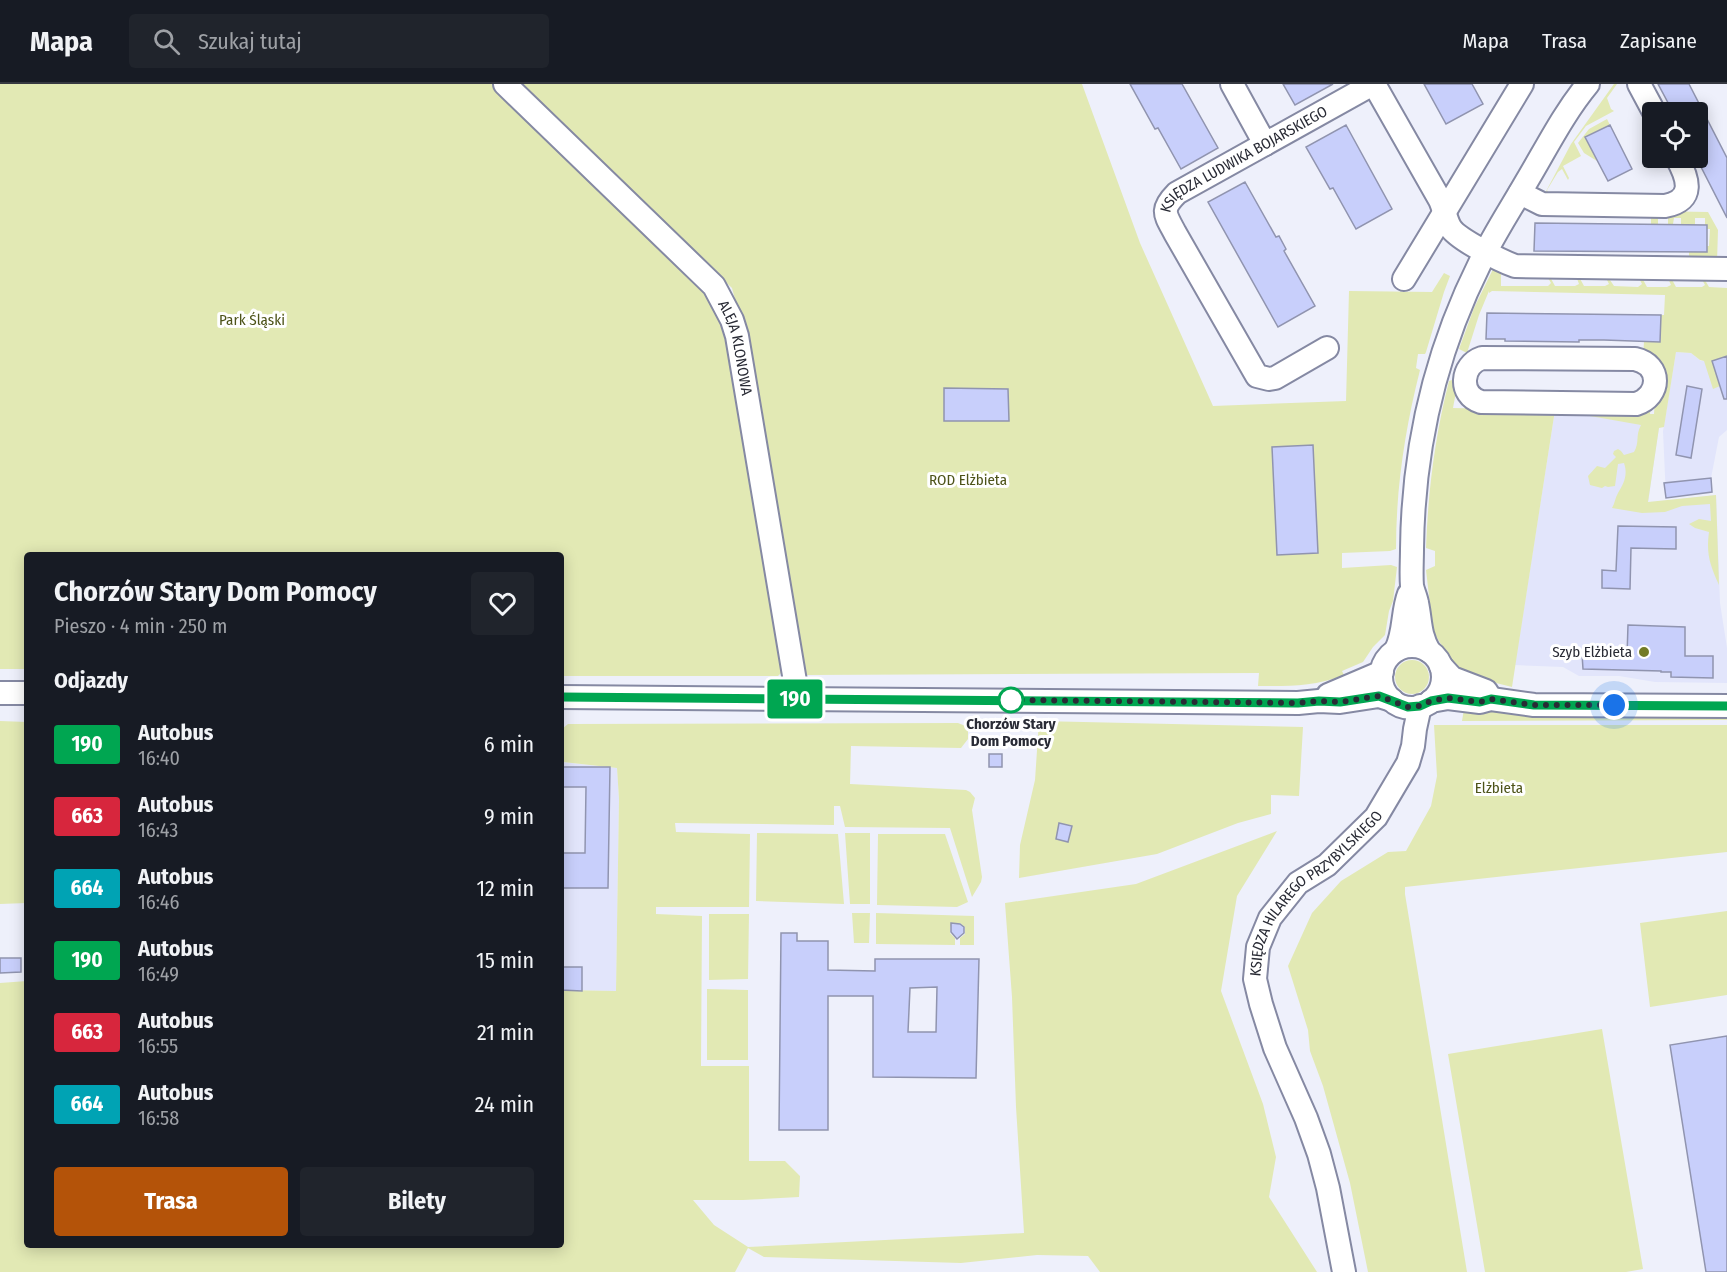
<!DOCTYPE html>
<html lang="pl">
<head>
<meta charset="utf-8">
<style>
	:root { --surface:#171b24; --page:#20242c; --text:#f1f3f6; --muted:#9ea1a6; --line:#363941; --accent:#b45309 }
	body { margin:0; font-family:"Fira Sans Condensed",sans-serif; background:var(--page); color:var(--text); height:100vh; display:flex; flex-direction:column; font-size:22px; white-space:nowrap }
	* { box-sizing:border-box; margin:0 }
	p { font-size:20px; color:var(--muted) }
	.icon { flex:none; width:33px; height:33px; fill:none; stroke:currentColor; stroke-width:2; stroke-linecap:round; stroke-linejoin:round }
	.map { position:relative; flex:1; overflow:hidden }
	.panel { position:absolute; left:24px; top:468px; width:540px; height:696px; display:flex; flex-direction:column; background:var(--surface); border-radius:6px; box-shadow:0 3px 15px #0003 }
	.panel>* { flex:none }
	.badge { padding:0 12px; border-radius:4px; font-size:21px; line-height:39px }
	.controls { position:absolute; left:1642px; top:18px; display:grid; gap:12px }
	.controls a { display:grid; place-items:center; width:66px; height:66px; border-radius:6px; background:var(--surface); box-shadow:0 3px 15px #0003; font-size:30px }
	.you { position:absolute; width:30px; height:30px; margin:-15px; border:4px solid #fff; border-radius:50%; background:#1a73e8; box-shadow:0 0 0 9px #1a73e833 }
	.map>.badge { position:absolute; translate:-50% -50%; box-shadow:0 0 0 3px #fff }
	h2 { padding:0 30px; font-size:22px; line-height:54px }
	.round { display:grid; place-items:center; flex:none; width:63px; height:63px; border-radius:6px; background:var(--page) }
	.headline { display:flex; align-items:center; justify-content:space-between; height:102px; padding:0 30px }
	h1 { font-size:28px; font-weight:700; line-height:45px }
	.primary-button { display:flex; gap:12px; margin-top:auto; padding:12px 30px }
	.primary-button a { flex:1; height:69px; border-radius:6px; background:var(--accent); color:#fff; font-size:24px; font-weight:700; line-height:69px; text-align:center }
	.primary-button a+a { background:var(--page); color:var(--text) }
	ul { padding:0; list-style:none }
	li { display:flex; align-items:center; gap:18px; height:72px; padding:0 30px }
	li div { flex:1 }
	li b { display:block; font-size:22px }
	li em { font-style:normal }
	li .badge { min-width:66px; font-weight:700; text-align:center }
	header { display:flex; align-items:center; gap:36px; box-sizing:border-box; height:84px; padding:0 30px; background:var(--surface); border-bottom:2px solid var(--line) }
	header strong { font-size:28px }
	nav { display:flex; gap:33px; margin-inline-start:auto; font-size:21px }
	.search { width:420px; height:54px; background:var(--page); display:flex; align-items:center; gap:15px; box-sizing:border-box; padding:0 21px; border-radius:6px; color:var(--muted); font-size:22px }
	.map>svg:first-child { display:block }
	.built { fill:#e2e5fb }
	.green { fill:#e2e9b4 }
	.building { fill:#c8cffb; stroke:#9094af; stroke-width:1.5; fill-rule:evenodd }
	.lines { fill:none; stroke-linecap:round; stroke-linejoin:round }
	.minor-casing { stroke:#8589a3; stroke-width:26 }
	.minor { stroke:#fff; stroke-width:22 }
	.line-casing { stroke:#fff; stroke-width:14 }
	.line { stroke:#00a651; stroke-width:9 }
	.walk { stroke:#292b35; stroke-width:6; stroke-dasharray:0 10.8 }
	.poi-dot { fill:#737b26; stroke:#fff; stroke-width:2 }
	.stop-dot { fill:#fff; stroke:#00a651; stroke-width:3 }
	.labels { text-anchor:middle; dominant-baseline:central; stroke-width:6; stroke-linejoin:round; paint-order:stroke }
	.street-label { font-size:15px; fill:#292b35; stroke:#fff }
	.park-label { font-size:15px; fill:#4d5319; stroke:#fff }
	.poi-label { font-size:15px; fill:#292b35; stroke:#fff; text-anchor:end }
	.stop-label { font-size:15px; font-weight:bold; fill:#292b35; stroke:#fff }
</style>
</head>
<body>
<header>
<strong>Mapa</strong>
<div class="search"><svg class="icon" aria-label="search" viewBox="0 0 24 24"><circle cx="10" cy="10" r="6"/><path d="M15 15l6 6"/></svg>Szukaj tutaj</div>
<nav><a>Mapa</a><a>Trasa</a><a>Zapisane</a></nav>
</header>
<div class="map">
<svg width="1727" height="1188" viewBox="0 0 1727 1188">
	<rect width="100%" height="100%" fill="#eef0fb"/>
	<path class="built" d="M1676,268L1691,269L1701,277L1727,274V346L1719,353L1711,394L1712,408L1666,414L1663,347Z
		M1555,326L1659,343L1648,419L1716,411L1720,519L1727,564V599L1655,598L1619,592H1579L1563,583L1515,581Z
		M561,678L617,684L619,715L616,907L561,906Z"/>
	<path class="green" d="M0,0H494L710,206L726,240L782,588L778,592H561V471H27V585H0Z
		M518,0H1082L1140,159L1213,322L1346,317L1349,207L1432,208L1444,189L1450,192L1444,208L1426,268L1425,270H1418L1416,284L1420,286C1405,345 1396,404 1396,465L1390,467L1342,469V484L1391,481L1397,483L1393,517L1389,527L1385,551L1373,563L1363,578L1342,587L1344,591C1313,603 1291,602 1258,602L1259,589L806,591L791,533L740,234L732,204Z
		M1614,0H1617L1607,14L1611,25L1614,27L1586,42L1574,58L1581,72L1563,82L1569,94L1568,96L1562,85L1558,88L1547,106L1552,115L1543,113L1571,60Z
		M1607,35L1610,41L1587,53L1597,77L1584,69L1578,59L1589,45Z
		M1651,127L1708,128L1718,146L1717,178H1689V168H1706L1707,162H1709L1710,145H1707V141H1705V134H1695V141H1681V134H1674L1673,140H1668V133H1658V146H1651Z
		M1495,181L1501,182V202H1548L1551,199L1545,189H1548L1555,202H1575L1579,200L1575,189H1577L1584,202H1605L1609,200L1604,190H1606L1614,202L1638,203L1642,200L1637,190H1640L1647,203H1667L1671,201L1666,190H1669L1676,203H1702L1705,201L1699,190L1702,191L1709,203L1727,204V299L1713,305L1704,277L1700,276L1691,269L1676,268L1664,343L1659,344L1648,418L1716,411L1719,501C1710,481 1706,470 1709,448L1695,444L1689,440L1699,435L1711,437L1710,420L1682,422L1665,428L1642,429L1612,424C1615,419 1615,414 1618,409C1624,399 1628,391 1624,379L1618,380L1615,402L1608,403L1605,402L1602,404L1590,401L1588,392L1597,382L1605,384L1616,373L1613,370L1614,367L1618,365L1621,367L1624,371L1634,368C1640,358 1635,352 1641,341L1556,326L1651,318L1650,330H1654L1655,313L1643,272L1644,258H1660L1661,231H1664L1665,211L1492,207L1489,209V207L1479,231L1467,269L1459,265L1474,224Z
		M1452,296L1458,297L1453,324L1555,326L1512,603L1496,599L1460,585C1455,581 1435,553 1433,546L1426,486L1435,482V467L1426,464C1428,407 1435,352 1449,297Z
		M1395 593a17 17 0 1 1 34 0a17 17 0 1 1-34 0Z
		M1464,625L1727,631V636L1462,637Z
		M0,637L27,638V819L0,820Z
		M1039,637L1303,643L1299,712L1271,711V730L1238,739L1157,770L1019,794L1020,761L1035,696Z
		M958,639L968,643V655L961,664L851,662L850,700L966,706L970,708L975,714L972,726L982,793L981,798L972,813L950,744L845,743L840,722H834V741L675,739L676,748L750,750L749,823H656V830L702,832L701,982H749V1077H785L800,1092L799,1113L743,1116H693L714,1141L748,1163L1024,1149L1016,1023L1012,913L1005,819L1136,800L1277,747L1237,812L1221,907L1263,1020L1276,1073L1269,1113L1317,1188H1100L1088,1172L1037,1171L961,1179L764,1173L748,1164L735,1188H0V899L27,897V1161H561V906L616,907L619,715L617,684L563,678L561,674L562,645L568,640Z
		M1434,641H1727V768L1405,803V810L1467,1188H1368L1350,1099L1323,1002L1310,967L1308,946L1288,882L1312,829L1341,797L1388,768L1406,767L1431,722L1437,692Z
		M757,749L838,750L844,820L756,817Z
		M845,749H870V820H850Z
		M878,750H945L968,818L957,823L877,821Z
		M1727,827V911L1650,923L1640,839Z
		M852,829H870L869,859H854Z
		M876,829L974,832V861H960V854L965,850V843L960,839H954L950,843V849L955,854V861L876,860Z
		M709,830H749L748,895L709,896Z
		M707,905L748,906V976H707Z
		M1602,945L1643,1185L1626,1188H1485L1448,970Z"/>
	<path class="building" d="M1130,0H1182L1218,64L1181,85L1158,44L1155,45Z
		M1283,0H1333L1295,21Z
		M1424,0H1472L1483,20L1446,40Z
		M1658,0H1689L1727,74V134L1698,77V28H1673Z
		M1346,41L1392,125L1356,145L1333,104L1330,105L1306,63Z
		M1610,41L1632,85L1608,97L1585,53Z
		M1245,98L1276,153L1279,152L1286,165L1284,167L1315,222L1278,243L1208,118Z
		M1535,139L1707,141V168L1534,167Z
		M1487,229L1661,231L1660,258L1604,256H1579V258L1505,257V255H1486Z
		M1727,272V315H1724L1712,277Z
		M1687,302L1702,305L1691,374L1676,371Z
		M944,304L1008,305L1009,337H944Z
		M1313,361L1318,469L1277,471L1272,363Z
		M1711,394L1712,408L1666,414L1664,399Z
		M1618,442L1676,443V465L1631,464L1630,505L1602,504V486L1616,487Z
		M1628,541L1685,543V572H1713V594L1671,593V588H1661V587L1583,585L1582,570L1627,572Z
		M989,670H1002V683H989Z
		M561,683H610L608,804H561V769H585L586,703H561Z
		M1059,739L1072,742L1068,758L1056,755Z
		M951,839L960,840L964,843V849L957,855L951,848Z
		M781,849H797V857H828V886L875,887V875H979L976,994L873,993V912H828V1046H779ZM937,903L936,948H908L910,904Z
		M0,874H21V888L0,889Z
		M561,883H582V907L561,906Z
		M1727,952V1188H1706L1670,961Z"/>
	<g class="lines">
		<g class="minor-casing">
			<g id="minor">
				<path id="s1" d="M505,0L714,202L732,236L737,252L798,615"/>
				<path d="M1232,0L1265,60"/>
				<path d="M1374,0L1440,116C1444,125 1446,136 1450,143C1457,155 1501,177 1515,182L1727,185"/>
				<path d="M1639,0L1654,28"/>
				<path d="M1520,109L1542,120L1665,122C1696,116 1688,94 1677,74"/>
				<path d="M1404,195L1522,0"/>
				<path id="s2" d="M1327,264L1275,294L1269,295L1257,292L1175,149C1165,130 1160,126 1177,109L1373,0"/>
				<path d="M1482,274L1635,275C1662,281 1661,312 1636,320L1481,318C1458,311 1461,281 1482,274Z"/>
				<circle cx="1412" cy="593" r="31"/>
				<path d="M1396,566C1405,548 1402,528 1409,510"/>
				<path d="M1429,567C1419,549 1421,538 1417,519C1416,513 1413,507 1412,502C1411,490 1412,477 1412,465C1413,365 1435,269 1480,179C1493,152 1510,126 1525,100C1545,67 1563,30 1588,0"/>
				<path d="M1441,582L1452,594L1486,607L1491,615"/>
				<path d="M0,609H27"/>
				<path d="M1328,611L1382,588"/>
				<path d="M561,613L1298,619L1319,617L1340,618L1379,612L1392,616"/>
				<path d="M1431,617L1448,614L1480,618L1491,615L1534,621L1727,622"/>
				<path id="s3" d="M1344,1188L1328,1104L1319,1070L1306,1034L1275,964L1261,920L1255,895L1258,863L1270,834L1298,799L1327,781L1376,733L1408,679L1413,662L1415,645L1420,622"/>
			</g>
		</g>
		<use href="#minor" class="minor"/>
	</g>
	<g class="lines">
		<g class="line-casing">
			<path id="line" d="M561,613L1298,619L1319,617L1340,618L1379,612L1408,623L1420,622L1431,617L1448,614L1480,618L1491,615L1534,621L1727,622"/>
		</g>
		<use href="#line" class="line"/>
		<path class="walk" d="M1011,616L1298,619L1319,617L1340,618L1379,612L1408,623L1420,622L1431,617L1448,614L1480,618L1491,615L1534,621H1614"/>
	</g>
	<circle class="poi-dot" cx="1644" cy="568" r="6"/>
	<circle class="stop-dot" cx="1011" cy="616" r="12"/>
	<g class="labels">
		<g class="street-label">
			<text stroke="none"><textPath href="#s2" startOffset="363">KSIĘDZA LUDWIKA BOJARSKIEGO</textPath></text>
			<text stroke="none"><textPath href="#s1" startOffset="357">ALEJA KLONOWA</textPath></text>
			<text stroke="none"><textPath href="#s3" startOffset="417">KSIĘDZA HILAREGO PRZYBYLSKIEGO</textPath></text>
		</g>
		<g class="park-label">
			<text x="252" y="236">Park Śląski</text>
			<text x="968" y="396">ROD Elżbieta</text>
			<text x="1499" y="704">Elżbieta</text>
		</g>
		<g class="poi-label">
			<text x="1632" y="568">Szyb Elżbieta</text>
		</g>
		<g class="stop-label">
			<text x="1011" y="640">Chorzów Stary<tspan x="1011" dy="17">Dom Pomocy</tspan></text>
		</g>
	</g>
</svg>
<div class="controls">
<a><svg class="icon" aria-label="locate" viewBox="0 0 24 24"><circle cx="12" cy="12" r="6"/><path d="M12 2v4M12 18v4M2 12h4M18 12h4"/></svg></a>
</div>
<div class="you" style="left:1614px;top:621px"></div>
<b class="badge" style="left:795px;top:615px;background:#00a651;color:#fff">190</b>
<section class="panel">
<div class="headline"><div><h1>Chorzów Stary Dom Pomocy</h1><p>Pieszo · 4 min · 250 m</p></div><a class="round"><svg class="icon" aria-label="heart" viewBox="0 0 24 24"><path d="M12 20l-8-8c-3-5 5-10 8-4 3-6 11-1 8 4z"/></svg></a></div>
<h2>Odjazdy</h2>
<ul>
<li><span class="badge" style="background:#00a651;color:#fff">190</span><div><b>Autobus</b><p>16:40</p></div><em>6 min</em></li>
<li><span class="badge" style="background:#d7263d;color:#fff">663</span><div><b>Autobus</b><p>16:43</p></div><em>9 min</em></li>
<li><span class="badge" style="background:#00a3b4;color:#fff">664</span><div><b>Autobus</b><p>16:46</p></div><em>12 min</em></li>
<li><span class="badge" style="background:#00a651;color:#fff">190</span><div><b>Autobus</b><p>16:49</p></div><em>15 min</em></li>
<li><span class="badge" style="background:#d7263d;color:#fff">663</span><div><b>Autobus</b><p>16:55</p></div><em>21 min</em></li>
<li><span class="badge" style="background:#00a3b4;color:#fff">664</span><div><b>Autobus</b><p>16:58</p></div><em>24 min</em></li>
</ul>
<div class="primary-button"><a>Trasa</a><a>Bilety</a></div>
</section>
</div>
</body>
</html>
